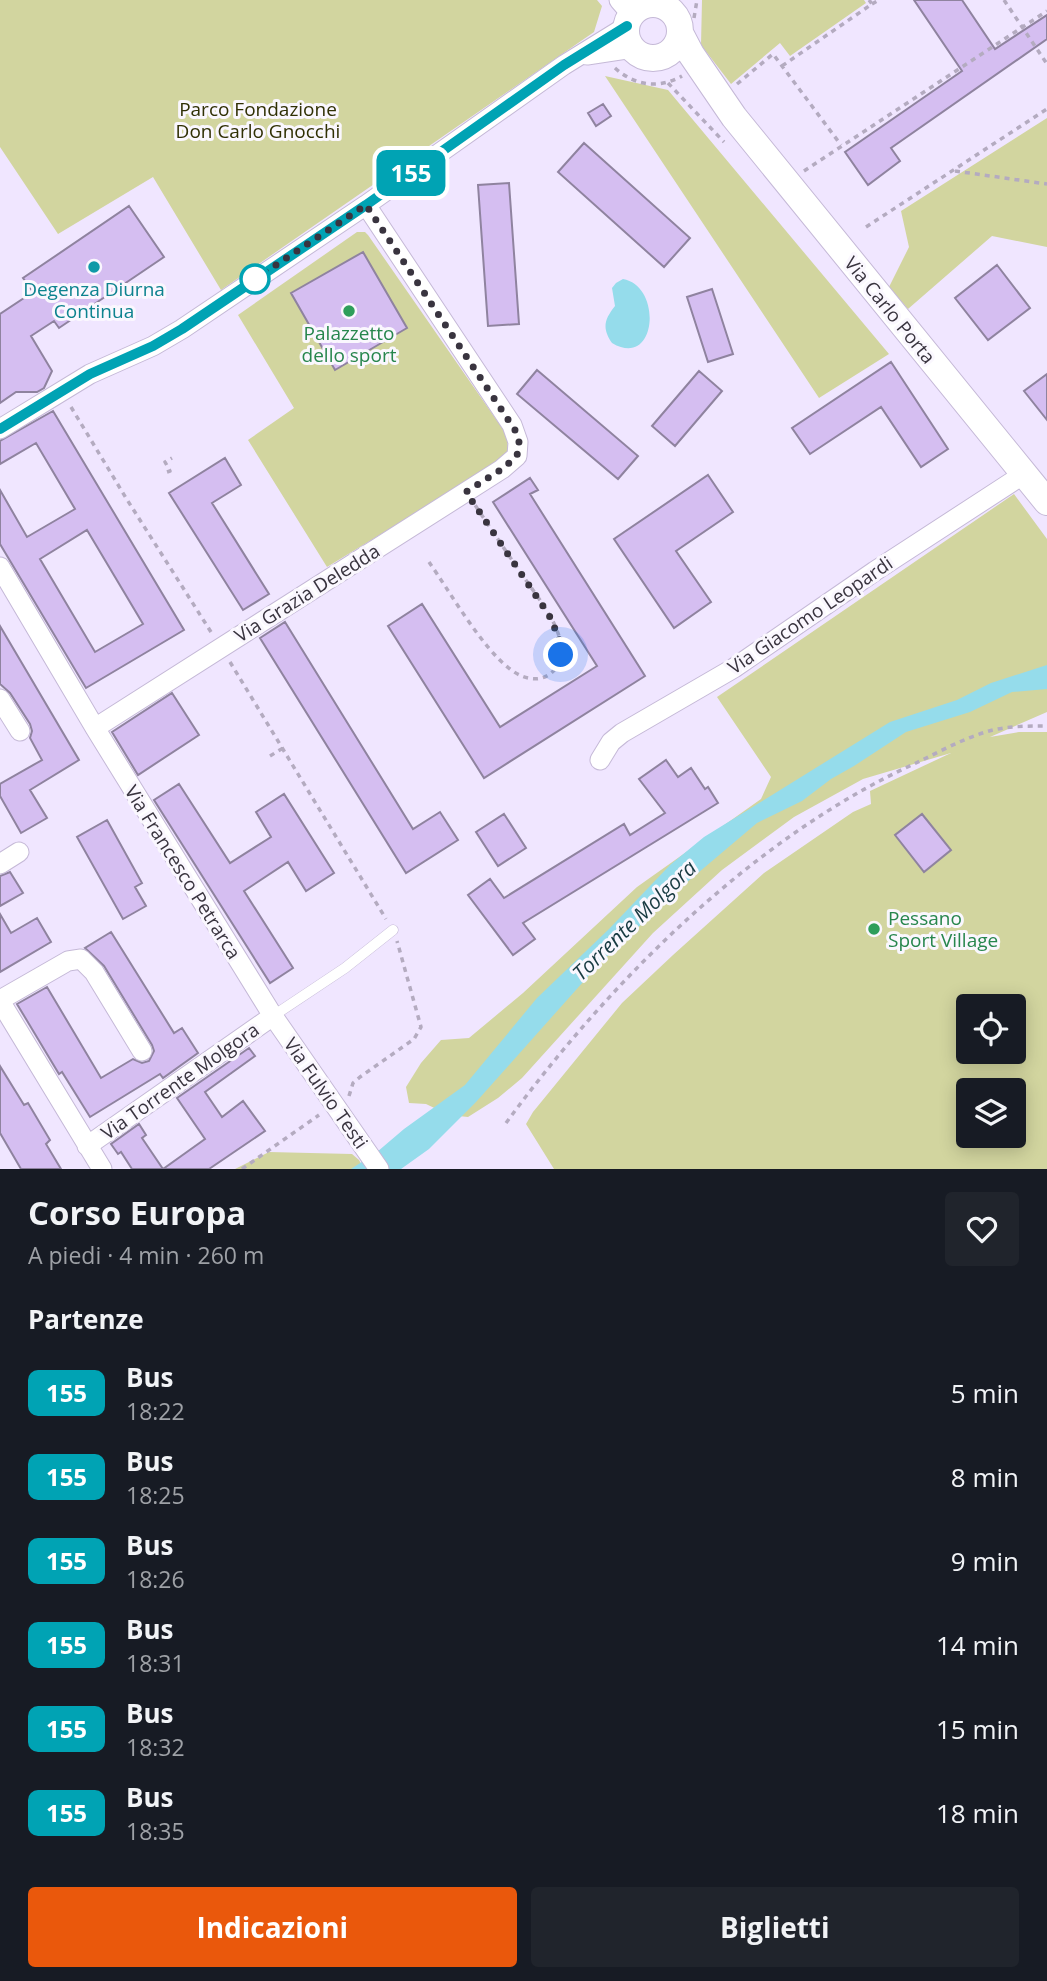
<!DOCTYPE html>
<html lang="it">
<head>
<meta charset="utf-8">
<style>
	:root { --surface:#171b24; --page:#20242c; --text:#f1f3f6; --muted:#9ea1a6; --accent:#ea580c }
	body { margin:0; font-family:"Open Sans",sans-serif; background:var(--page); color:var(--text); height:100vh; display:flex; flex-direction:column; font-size:26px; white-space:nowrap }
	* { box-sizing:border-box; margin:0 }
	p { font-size:23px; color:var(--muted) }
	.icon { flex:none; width:38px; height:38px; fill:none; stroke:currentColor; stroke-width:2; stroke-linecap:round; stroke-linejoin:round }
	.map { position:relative; height:1169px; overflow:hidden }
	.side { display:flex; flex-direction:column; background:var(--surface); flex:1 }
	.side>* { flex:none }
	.badge { padding:0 14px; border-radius:10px; font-size:24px; line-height:46px }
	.buttons { position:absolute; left:956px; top:994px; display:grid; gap:14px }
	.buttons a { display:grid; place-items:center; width:70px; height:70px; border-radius:7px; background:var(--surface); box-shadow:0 4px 18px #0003; font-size:35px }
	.you { position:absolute; width:35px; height:35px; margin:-18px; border:5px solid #fff; border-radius:50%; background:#1a73e8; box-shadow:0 0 0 10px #1a73e833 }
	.map>.badge { position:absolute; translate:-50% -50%; box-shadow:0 0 0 4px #fff }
	h2 { padding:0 28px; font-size:26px; line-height:63px }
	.round { display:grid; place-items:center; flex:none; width:74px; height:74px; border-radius:7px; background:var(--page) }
	.headline { display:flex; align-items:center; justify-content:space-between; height:119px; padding:0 28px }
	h1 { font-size:33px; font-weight:700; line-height:52px }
	.button { display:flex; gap:14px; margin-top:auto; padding:14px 28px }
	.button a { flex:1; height:80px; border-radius:7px; background:var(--accent); color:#fff; font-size:28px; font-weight:700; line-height:80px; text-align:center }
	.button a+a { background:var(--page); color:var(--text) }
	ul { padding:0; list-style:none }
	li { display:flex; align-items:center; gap:21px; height:84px; padding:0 28px }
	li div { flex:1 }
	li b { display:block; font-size:26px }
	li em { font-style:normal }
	li .badge { min-width:77px; font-weight:700; text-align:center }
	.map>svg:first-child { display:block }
	.green { fill:#d2d59f; fill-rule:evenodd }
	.water { fill:#95dceb }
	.building { fill:#d5bef1; stroke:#8f839f; stroke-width:2; fill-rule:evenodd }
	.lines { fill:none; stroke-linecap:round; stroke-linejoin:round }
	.lane-casing { stroke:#c5b9d7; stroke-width:11 }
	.street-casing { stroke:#c5b9d7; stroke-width:21 }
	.secondary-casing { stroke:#c5b9d7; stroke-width:28 }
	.path { stroke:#b4abc0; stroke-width:3.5; stroke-dasharray:5 5; stroke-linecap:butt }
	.lane { stroke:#fff; stroke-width:10 }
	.street { stroke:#fff; stroke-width:19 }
	.secondary { stroke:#fff; stroke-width:26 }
	.line-casing { stroke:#fff; stroke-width:16 }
	.line { stroke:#00a3b4; stroke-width:10 }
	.walk { stroke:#39343f; stroke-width:7; stroke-dasharray:0 12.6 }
	.culture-dot { fill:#0f9aa8; stroke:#faf7fe; stroke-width:2.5 }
	.stop-dot { fill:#fff; stroke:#00a3b4; stroke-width:3.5 }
	.leisure-dot { fill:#2e9e5b; stroke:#faf7fe; stroke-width:2.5 }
	.labels { text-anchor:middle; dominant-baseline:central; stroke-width:6; stroke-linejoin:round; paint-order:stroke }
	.park-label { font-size:19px; fill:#303004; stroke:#faf7fe }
	.culture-label { font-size:19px; fill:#0d838f; stroke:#faf7fe }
	.street-label { font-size:19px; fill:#39343f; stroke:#faf7fe }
	.leisure-label { font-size:19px; fill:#27864d; stroke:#faf7fe }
	.water-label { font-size:21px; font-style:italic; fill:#193b42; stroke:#faf7fe }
</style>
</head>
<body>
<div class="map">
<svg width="1047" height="1169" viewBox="0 0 1047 1169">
	<rect width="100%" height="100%" fill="#f0e6ff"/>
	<path class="green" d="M0,0H597L602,6L594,32L221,290L153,177L58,234L0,147Z
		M702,0H864L866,3L790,56L780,43L731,84L701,45Z
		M605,76L668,90L889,354L819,398Z
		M1047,118V247L992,236L908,309L889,287L909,247L901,211Z
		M357,232H365L368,235L507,435L508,451L501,461L327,567L248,440L294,408L238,315Z
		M1014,494L1047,539V712L990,737L1019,732H1047V1169H554L526,1124L533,1112L622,1003L673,955L764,873L853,812L871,804L870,791L951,753L863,779L794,817L722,870L653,933L522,1078L498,1098L468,1117L449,1115L426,1104L409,1103L406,1087L421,1063L441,1040L469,1038L523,993L637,887L761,799L771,777L717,697ZM968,1006H1013V1052H968ZM968,1090H1013V1136H968Z
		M269,1152L352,1154L359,1160L364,1169H235Z"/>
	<path class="water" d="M623,279C663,286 657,370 612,343C602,328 604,320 615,306L612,288L616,283Z
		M1047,665V689L1012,692L970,712L906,732L854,766L831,779L802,801L757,823L679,889L600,963L476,1102L429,1149L401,1169H351L377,1152L404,1129L465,1085L537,998L609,929L670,865L704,837L890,722L957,700L991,683Z"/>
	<path class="building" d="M914,0H962L995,49L1047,15V39L891,148L900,161L868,185L845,152L962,71Z
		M603,104L611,116L596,126L588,113Z
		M584,143L690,238L664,267L558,172Z
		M509,183L519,324L488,326L478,185Z
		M129,206L164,257L59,328L54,321L31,336L52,371L44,388L37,392H16L0,403V314L33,292L23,278Z
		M363,252L407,328L335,370L291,293Z
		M997,265L1030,308L988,340L955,298Z
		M712,289L733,354L708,362L687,297Z
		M891,362L948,449L921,467L881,407L810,454L792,428Z
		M537,370L638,456L618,479L517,394Z
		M699,371L722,391L675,446L652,426Z
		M1047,374V420L1024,391Z
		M53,411L184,630L86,688L0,544V490L27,537L75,509L36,443L0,464V441ZM87,530L143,624L95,652L40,559Z
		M225,458L241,485L212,503L269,594L243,610L169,493Z
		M708,475L733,512L676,551L711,602L674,628L614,539Z
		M530,478L538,490L530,494L645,676L484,778L388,626L422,604L500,727L597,666L493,502Z
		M285,622L413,829L440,812L458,840L406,873L260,638Z
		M0,626L79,760L30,790L47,818L21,833L0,796V784L42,760L30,738L32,731L30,724L10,693L0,684Z
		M172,693L199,735L138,775L112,732Z
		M666,760L678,777L691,768L705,789L708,787L718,803L523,923L535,939L513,955L468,895L490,879L504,898L624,824L630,835L665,813L639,779Z
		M179,784L230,863L271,837L256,812L284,794L334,873L306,891L288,862L244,891L293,968L270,983L154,800Z
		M504,814L526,848L498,866L476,832Z
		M922,814L951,850L924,872L895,835Z
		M107,820L142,883L135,887L146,906L123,919L77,837Z
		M10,872L23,893L0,906V876Z
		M0,914L11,933L37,918L51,942L0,972Z
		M111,932L174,1033L182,1028L198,1053L163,1078L160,1074L90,1117L62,1072L59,1074L17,1004L47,987L101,1078L133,1059L142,1063L149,1061L154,1051L152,1045L104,966L85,948Z
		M249,1048L255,1056L205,1092L222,1117L243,1101L265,1131L209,1169H132L121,1152L118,1154L111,1144L139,1124L146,1135L142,1138L163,1169L205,1139L177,1098Z
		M0,1066L24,1105L28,1103L50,1140L46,1144L61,1169H21L0,1133Z"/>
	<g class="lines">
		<g class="lane-casing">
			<path id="lane" d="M273,1016L345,968L393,930"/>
		</g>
		<g class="street-casing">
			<path id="street" d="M619,0L632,15
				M644,0L648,4
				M587,55L633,48
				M0,429L90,374L153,346L182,329L366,205L564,65L627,26
				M0,567L95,728L273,1016L379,1169
				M0,699L20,731
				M95,728L502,469L517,456L518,442L512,425L366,205
				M600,760L611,742L622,733L734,668L875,571L1024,474
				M0,864L19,852
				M0,1000L68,961L81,959L94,972L142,1051
				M0,1001L102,1169
				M87,1146L273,1016"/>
		</g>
		<g class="secondary-casing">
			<path id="secondary" d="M626 31a27 27 0 1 1 54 0a27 27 0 1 1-54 0Z
				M680,33L691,54L734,117L1047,502"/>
		</g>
		<path class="path" d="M1004,0L1047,64
			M872,4L879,0
			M694,18L697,0
			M782,66L872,4L869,0
			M615,68C635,86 659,89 682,76
			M668,83L724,142
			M737,84L773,54L841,145
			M804,171L1047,11
			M955,171L1047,184
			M866,227L1047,109
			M71,407L126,498L211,632
			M167,472L170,471L165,462L172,458
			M429,562C450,592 482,648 510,669C539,692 569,672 559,636C552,614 536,595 523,576C507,553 491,529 475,505
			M230,662L386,919
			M270,756L283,748
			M349,1096L353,1083L360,1077L414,1039L421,1027L397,941
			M506,1123C611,980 754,837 916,763C939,752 964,738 989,731C1007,726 1028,726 1047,726
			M242,1169L319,1115"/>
		<use href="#lane" class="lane"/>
		<use href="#street" class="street"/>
		<use href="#secondary" class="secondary"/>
	</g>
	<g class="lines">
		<g class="line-casing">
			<path id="line" d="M0,429L90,374L153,346L182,329L366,205L564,65L627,26"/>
		</g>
		<use href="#line" class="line"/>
		<path class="walk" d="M255,279L366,205L515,430L519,442L517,456L502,469L466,492L549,615L559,638L561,655"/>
	</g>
	<circle class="culture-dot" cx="94" cy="267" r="7"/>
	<circle class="stop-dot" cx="255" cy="279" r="14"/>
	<g class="leisure-dot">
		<circle cx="349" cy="311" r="7"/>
		<circle cx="874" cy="929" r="7"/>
	</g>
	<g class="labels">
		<g class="park-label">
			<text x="258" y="109">Parco Fondazione<tspan x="258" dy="22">Don Carlo Gnocchi</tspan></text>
		</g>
		<g class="culture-label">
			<text x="94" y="289">Degenza Diurna<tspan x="94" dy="22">Continua</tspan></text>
		</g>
		<g class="street-label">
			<text transform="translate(890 310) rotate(51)">Via Carlo Porta</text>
			<text transform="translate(307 593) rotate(-32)">Via Grazia Deledda</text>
			<text transform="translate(810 615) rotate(-34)">Via Giacomo Leopardi</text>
			<text transform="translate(183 872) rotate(58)">Via Francesco Petrarca</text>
			<text transform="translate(180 1081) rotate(-35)">Via Torrente Molgora</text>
			<text transform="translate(326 1093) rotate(55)">Via Fulvio Testi</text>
		</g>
		<g class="leisure-label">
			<text x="349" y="333">Palazzetto<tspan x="349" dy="22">dello sport</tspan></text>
			<text x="888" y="918" text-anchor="start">Pessano<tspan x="888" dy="22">Sport Village</tspan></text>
		</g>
		<g class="water-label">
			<text transform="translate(634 920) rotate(-44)">Torrente Molgora</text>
		</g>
	</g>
</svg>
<div class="buttons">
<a><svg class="icon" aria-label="locate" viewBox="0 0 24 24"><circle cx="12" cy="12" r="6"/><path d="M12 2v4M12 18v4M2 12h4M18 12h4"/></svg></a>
<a><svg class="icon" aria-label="layers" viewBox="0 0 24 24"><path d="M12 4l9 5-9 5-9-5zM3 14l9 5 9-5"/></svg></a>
</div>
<div class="you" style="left:561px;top:655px"></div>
<b class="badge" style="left:411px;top:173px;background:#00a3b4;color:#fff">155</b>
</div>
<section class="side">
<div class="headline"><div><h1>Corso Europa</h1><p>A piedi · 4 min · 260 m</p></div><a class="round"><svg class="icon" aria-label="heart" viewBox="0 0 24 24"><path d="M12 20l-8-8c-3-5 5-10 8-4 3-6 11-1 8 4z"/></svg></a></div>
<h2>Partenze</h2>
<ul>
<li><span class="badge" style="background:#00a3b4;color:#fff">155</span><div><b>Bus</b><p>18:22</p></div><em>5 min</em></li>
<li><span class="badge" style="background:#00a3b4;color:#fff">155</span><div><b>Bus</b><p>18:25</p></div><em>8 min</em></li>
<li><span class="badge" style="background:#00a3b4;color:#fff">155</span><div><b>Bus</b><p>18:26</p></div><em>9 min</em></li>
<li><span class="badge" style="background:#00a3b4;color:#fff">155</span><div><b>Bus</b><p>18:31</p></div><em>14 min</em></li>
<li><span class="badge" style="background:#00a3b4;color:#fff">155</span><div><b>Bus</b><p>18:32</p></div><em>15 min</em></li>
<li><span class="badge" style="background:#00a3b4;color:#fff">155</span><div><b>Bus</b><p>18:35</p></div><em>18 min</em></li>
</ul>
<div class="button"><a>Indicazioni</a><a>Biglietti</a></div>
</section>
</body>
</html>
